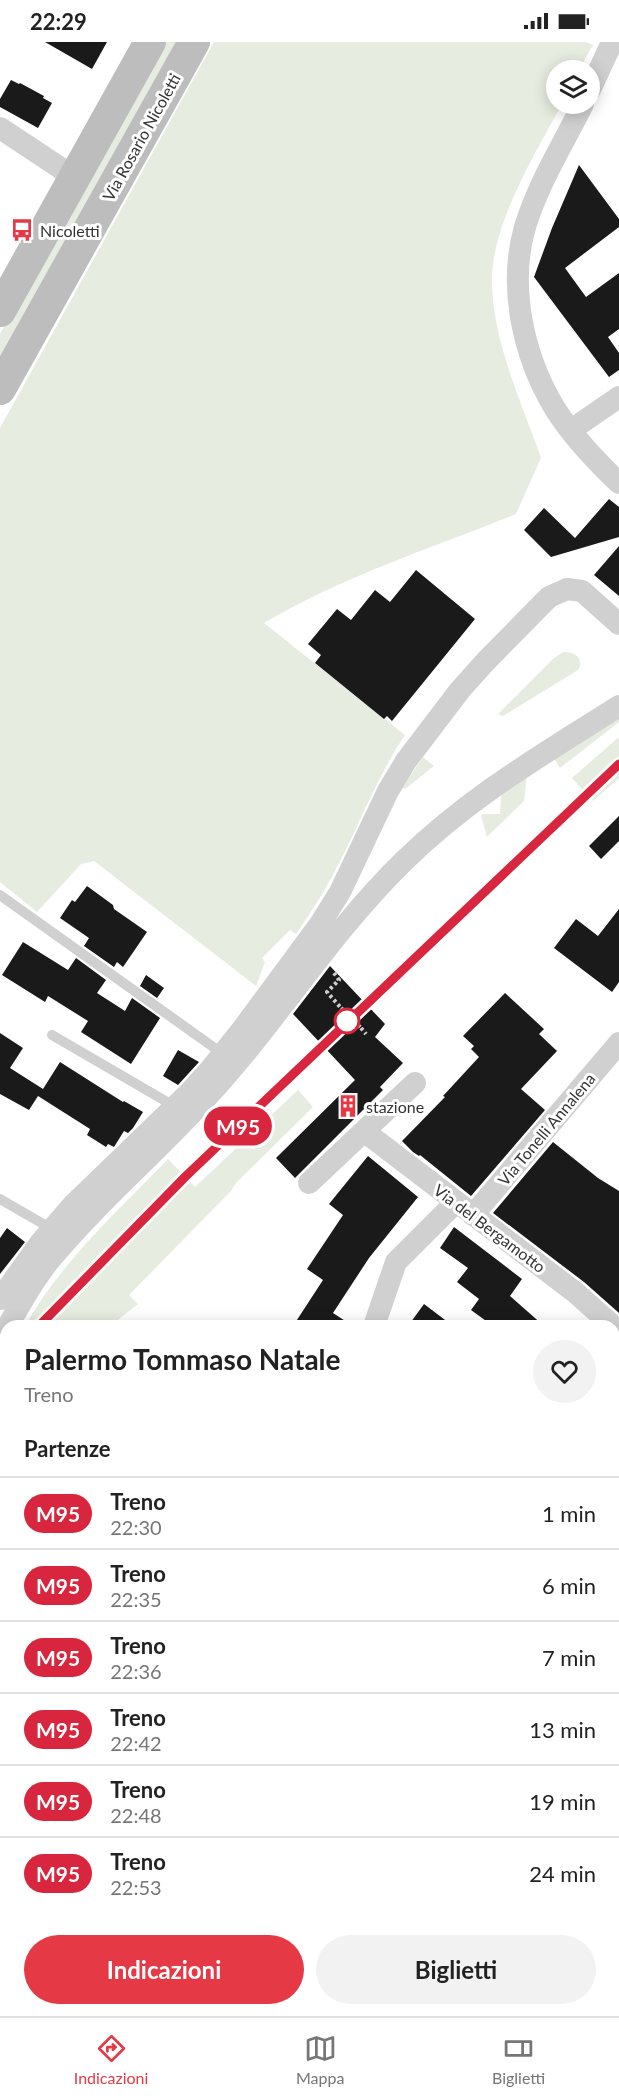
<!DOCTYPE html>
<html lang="it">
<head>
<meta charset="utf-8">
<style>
	:root { --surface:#fff; --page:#f2f2f2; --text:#222; --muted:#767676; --line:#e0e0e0; --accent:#e63946 }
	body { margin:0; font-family:Lato,sans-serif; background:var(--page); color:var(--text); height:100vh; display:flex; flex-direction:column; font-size:22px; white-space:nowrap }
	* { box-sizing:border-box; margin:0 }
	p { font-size:20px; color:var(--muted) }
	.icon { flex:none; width:33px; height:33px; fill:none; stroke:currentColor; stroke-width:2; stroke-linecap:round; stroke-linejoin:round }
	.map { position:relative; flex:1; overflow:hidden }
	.panel { position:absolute; left:0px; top:1278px; width:620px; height:696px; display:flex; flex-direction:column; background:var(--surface); border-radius:18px 18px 0 0; box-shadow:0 3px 15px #0003 }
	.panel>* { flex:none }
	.badge { padding:0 12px; border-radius:20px; font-size:21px; line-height:39px }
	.controls { position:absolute; left:546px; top:18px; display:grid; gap:12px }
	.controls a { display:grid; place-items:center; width:54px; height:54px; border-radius:50%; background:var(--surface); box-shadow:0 3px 15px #0003; font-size:30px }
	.map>.badge { position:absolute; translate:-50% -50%; box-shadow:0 0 0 3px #fff }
	h2 { padding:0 24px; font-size:22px; line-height:54px }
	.round { display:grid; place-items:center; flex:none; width:63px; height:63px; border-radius:32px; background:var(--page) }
	.headline { display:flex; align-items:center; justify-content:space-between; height:102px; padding:0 24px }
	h1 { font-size:28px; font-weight:700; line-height:45px }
	.primary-button { display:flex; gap:12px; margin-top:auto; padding:12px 24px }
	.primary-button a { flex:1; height:69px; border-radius:36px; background:var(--accent); color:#fff; font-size:24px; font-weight:700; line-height:69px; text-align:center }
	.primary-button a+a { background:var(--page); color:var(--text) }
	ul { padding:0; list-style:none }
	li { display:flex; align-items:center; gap:18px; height:72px; padding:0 24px; border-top:2px solid var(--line) }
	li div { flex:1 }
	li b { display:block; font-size:22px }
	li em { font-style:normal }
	li .badge { min-width:66px; font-weight:700; text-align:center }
	.status { display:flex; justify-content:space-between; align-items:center; height:42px; padding:0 30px; background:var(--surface); direction:ltr }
	.status svg { height:16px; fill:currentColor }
	.dock { display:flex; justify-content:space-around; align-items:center; height:84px; border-top:2px solid var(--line); background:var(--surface); font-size:16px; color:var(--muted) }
	.dock a { display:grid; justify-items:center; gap:3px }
	.dock .active { color:var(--accent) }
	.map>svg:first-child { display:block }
	.green { fill:#e6ecdf }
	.building { fill:#1a1a1a }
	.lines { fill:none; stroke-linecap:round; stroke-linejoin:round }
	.path { stroke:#cdcdcd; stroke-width:4; stroke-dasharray:3 3; stroke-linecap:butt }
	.lane { stroke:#d0d0d0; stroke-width:10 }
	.street { stroke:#d0d0d0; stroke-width:22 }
	.secondary { stroke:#bdbdbd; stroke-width:32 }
	.rail { stroke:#888; stroke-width:4.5; stroke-dasharray:6 4.5; stroke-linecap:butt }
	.path-bridge { stroke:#cdcdcd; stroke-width:4; stroke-dasharray:3 3; stroke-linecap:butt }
	.line-casing { stroke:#fff; stroke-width:14 }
	.line { stroke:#d7263d; stroke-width:9 }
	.stop-dot { fill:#fff; stroke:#d7263d; stroke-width:3 }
	.labels { text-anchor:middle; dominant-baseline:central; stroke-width:6; stroke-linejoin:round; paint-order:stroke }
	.street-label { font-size:16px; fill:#333; stroke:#fff }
	.poi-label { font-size:16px; fill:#333; stroke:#fff; text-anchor:start }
</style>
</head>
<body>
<div class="status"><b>22:29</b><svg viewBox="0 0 49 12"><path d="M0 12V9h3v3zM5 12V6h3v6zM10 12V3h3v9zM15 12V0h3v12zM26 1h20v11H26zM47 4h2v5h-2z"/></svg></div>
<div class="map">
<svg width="619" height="1974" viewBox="0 0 619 1974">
	<rect width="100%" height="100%" fill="#fff"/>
	<path class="green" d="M163,0H178L0,319V292Z
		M214,0H586L593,3L579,28H556V62H562C536,110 493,180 492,235C491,296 521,359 541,416L516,472C432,506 343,534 264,581L405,693C377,735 360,781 337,825C325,849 311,870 296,892L290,888L262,916L265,920L256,944L94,819L81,822L37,870L0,840V386Z
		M563,610C575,609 585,617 578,628L503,674L498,672L553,617Z
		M619,675V680L560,726L554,716Z
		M619,695V736L593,759L572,736Z
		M423,715L434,724L405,747L403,745Z
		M527,732L524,759L487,795L481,774L483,772H500L501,753Z
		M298,1048L313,1065L236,1141L231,1149L129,1253L138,1262L110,1284H25C62,1219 117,1170 168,1117L195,1145Z
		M6,1319V1397L0,1403V1329Z"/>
	<path class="building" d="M45,0H107L92,27Z
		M11,38L19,42L20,41L44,54L43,56L52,61L38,86L0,65V57Z
		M579,123L619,177V185L565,226L586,255L619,231V287L608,295L619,311V328L609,335L534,235L552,186Z
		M609,457L619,465V495L551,515L524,488L544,466L575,496Z
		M619,504V554L594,533Z
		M416,528L475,577L392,679L387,674L384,677L315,621L321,613L308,602L337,567L351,578L375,548L390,560Z
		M619,774V799L601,817L589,804Z
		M87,844L113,863L114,867L147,890L123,925L117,920L114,925L84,904L89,896L60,876L72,858L75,860Z
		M619,867V940L612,950L554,906L576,877L598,894Z
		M23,900L68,928L76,916L106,938L97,951L125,969L132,956L160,976L131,1022L81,990L88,979L48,954L45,960L2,933Z
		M330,924L385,982L375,995L403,1021L380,1045L383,1048L295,1136L276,1116L355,1038L293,972Z
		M146,933L164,946L157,956L140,944Z
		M505,951L544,987L539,992L557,1009L521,1047L545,1068L471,1154L420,1113L419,1114L413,1110L402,1099L445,1055L443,1054L479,1015L471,1007L474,1004L463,994Z
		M0,991L23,1006L10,1026L43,1047L60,1020L123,1060L124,1059L143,1070L133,1086L128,1091L124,1089L114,1105L108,1102L106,1105L87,1093L90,1087L38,1054L29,1068L0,1052Z
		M178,1008L199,1020L178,1043L163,1034Z
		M553,1100L598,1136L619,1149V1271L584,1240L493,1171Z
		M368,1114L418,1155L369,1216L333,1271L353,1284H293L323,1238L307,1227L343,1173L329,1162Z
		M454,1185L522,1237L510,1254L544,1284H493L471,1268L479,1257L457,1240L468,1226L440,1206Z
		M7,1186L25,1200L0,1232V1196Z
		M424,1262L453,1284H408Z"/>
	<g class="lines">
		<path class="path" d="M334,931L339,938L327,950L341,966
			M361,986L366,992"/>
		<path class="lane" d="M0,853L223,1012
			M52,993L174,1064
			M0,1157L52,1187"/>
		<path class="street" d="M590,48L612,0
			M583,62C563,102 538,142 525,185C508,244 523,313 554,365C571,393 596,419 619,441
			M0,86L74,135
			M571,388L619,355
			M365,1090L576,1251L613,1284
			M309,1141L415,1041
			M473,1173L619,1001
			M0,1257L41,1200L73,1163L190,1050L209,1029L244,985L320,882L340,850L388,749L406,719L460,648L486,619L549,555L567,547L582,549L619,582
			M8,1284C20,1262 33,1239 49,1219C97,1161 155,1112 206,1056C276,981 329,892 403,820C469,755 542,713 619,664
			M374,1284L396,1220L456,1160
			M614,1396L619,1390
			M614,1631L619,1625
			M614,1721L619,1727
			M614,1914L619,1920
			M502,1968L507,1974"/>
		<path class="secondary" d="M0,269L150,0
			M0,347L194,0
			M614,1537L619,1531
			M66,1974L73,1968"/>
		<path class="rail" d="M186,1134L578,759"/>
		<path class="path-bridge" d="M341,966L361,986"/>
	</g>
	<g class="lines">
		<g class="line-casing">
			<path id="line" d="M39,1284L186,1134L619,722"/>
		</g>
		<use href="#line" class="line"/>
	</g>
	<defs>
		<g id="bus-bare" transform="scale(1.8)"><path d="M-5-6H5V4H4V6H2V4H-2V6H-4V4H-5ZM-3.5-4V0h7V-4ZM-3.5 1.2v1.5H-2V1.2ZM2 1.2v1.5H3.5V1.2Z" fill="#e63946" stroke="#fff" stroke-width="2.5" paint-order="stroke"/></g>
		<g id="building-bare" transform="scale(1.8)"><path d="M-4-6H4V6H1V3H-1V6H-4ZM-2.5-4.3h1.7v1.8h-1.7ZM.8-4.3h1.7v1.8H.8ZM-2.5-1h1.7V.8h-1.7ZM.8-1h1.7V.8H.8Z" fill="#e63946" stroke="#fff" stroke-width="2.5" paint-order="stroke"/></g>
	</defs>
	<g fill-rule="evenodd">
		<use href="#bus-bare" x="22" y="188"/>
		<use href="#building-bare" x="348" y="1064"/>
	</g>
	<circle class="stop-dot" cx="347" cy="979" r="12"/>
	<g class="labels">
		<g class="street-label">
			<text transform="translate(141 95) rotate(-61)">Via Rosario Nicoletti</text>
			<text transform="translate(546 1087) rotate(-50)">Via Tonelli Annalena</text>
			<text transform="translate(490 1186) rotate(37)">Via del Bergamotto</text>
		</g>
		<g class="poi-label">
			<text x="40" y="188">Nicoletti</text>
			<text x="366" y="1064">stazione</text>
		</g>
	</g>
</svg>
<div class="controls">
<a><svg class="icon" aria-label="layers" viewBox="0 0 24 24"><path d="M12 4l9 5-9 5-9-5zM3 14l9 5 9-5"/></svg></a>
</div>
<b class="badge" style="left:238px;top:1084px;background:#d7263d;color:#fff">M95</b>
<section class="panel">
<div class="headline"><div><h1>Palermo Tommaso Natale</h1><p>Treno</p></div><a class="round"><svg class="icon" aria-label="heart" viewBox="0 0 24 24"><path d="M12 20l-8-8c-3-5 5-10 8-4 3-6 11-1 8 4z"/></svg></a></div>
<h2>Partenze</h2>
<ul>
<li><span class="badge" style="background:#d7263d;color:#fff">M95</span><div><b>Treno</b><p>22:30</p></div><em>1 min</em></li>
<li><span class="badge" style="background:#d7263d;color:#fff">M95</span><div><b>Treno</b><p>22:35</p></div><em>6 min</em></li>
<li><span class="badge" style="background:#d7263d;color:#fff">M95</span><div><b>Treno</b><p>22:36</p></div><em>7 min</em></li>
<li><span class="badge" style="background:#d7263d;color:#fff">M95</span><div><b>Treno</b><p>22:42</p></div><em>13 min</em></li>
<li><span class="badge" style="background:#d7263d;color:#fff">M95</span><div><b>Treno</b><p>22:48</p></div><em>19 min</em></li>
<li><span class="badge" style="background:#d7263d;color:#fff">M95</span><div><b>Treno</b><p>22:53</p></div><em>24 min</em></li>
</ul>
<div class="primary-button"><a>Indicazioni</a><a>Biglietti</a></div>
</section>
</div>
<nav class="dock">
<a class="active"><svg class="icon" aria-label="directions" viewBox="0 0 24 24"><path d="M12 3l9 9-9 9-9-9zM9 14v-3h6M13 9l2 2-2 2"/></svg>Indicazioni</a>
<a><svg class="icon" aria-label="map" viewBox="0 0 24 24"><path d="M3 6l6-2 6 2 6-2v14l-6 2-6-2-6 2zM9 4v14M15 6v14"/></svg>Mappa</a>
<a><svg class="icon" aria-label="tickets" viewBox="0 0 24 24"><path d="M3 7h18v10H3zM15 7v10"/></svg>Biglietti</a>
</nav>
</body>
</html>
